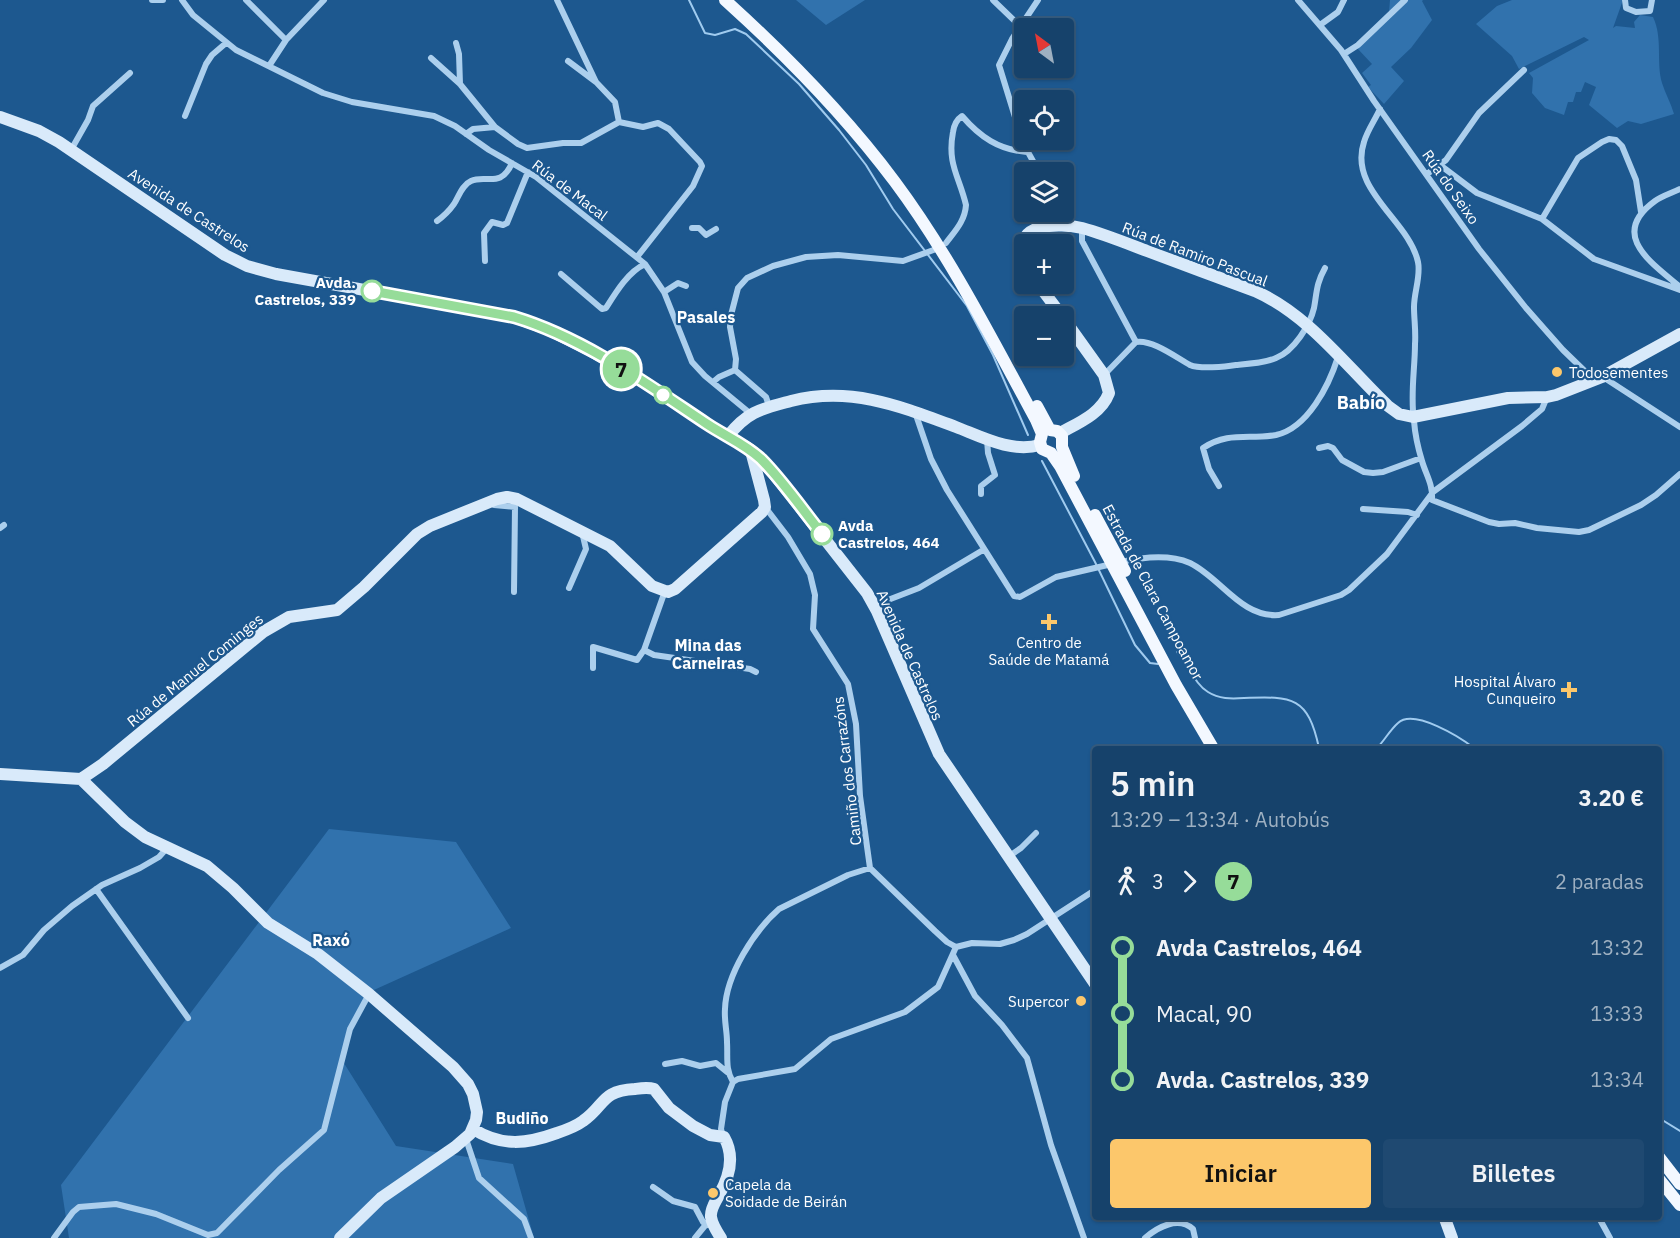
<!DOCTYPE html>
<html lang="es">
<head>
<meta charset="utf-8">
<style>
	:root { --surface:#16426b; --page:#1f4971; --text:#f1f3f6; --muted:#9eb0c1; --line:#355b7e; --accent:#fcc76b }
	body { margin:0; font-family:"IBM Plex Sans",sans-serif; background:var(--page); color:var(--text); height:100vh; display:flex; flex-direction:column; font-size:22px; white-space:nowrap }
	* { box-sizing:border-box; margin:0 }
	p { font-size:20px; color:var(--muted) }
	.icon { flex:none; width:33px; height:33px; fill:none; stroke:currentColor; stroke-width:2; stroke-linecap:round; stroke-linejoin:round }
	.map { position:relative; flex:1; overflow:hidden }
	.drawer { position:absolute; left:1092px; top:746px; width:570px; height:474px; display:flex; flex-direction:column; background:var(--surface); border-radius:6px; box-shadow:0 2px 4px #0004,0 0 0 2px var(--line) }
	.drawer>* { flex:none }
	.badge { padding:0 12px; border-radius:20px; font-size:21px; line-height:39px }
	.needle { width:39px; rotate:328deg }
	.tools { position:absolute; left:1014px; top:18px; display:grid; gap:12px }
	.tools a { display:grid; place-items:center; width:60px; height:60px; border-radius:6px; background:var(--surface); box-shadow:0 2px 4px #0004,0 0 0 2px var(--line); font-size:30px }
	.map>.badge { position:absolute; translate:-50% -50%; box-shadow:0 0 0 3px #fff }
	.legs { display:flex; align-items:center; gap:9px; height:66px; padding:0 18px; font-size:20px }
	.legs p { margin-inline-start:auto }
	.headline { display:flex; align-items:center; justify-content:space-between; height:102px; padding:0 18px }
	h1 { font-size:33px; font-weight:600; line-height:45px }
	.primary-button { display:flex; gap:12px; margin-top:auto; padding:12px 18px }
	.primary-button a { flex:1; height:69px; border-radius:6px; background:var(--accent); color:#111; font-size:24px; font-weight:600; line-height:69px; text-align:center }
	.primary-button a+a { background:var(--page); color:var(--text) }
	ul { padding:0 18px; list-style:none }
	li { display:flex; align-items:center; gap:21px; height:66px; font-size:22px }
	li i { display:grid; place-items:center; width:9px; height:100%; margin:0 8px; background:currentColor }
	li i::after { content:''; width:15px; height:15px; margin:-8px; border:4px solid; border-radius:50%; background:var(--surface) }
	li p { margin-inline-start:auto }
	li:first-child i { background:linear-gradient(#0000 50%,currentColor 0) }
	li:last-child i { background:linear-gradient(currentColor 50%,#0000 0) }
	.map>svg:first-child { display:block }
	.green { fill:#3172ad }
	.lines { fill:none; stroke-linecap:round; stroke-linejoin:round }
	.stream { stroke:#a0cbef; stroke-width:2 }
	.street { stroke:#accfed; stroke-width:6 }
	.secondary { stroke:#d9eafa; stroke-width:12 }
	.primary { stroke:#f3f8ff; stroke-width:12 }
	.line-1-casing { stroke:#fff; stroke-width:14 }
	.line-1 { stroke:#96dc99; stroke-width:9 }
	.stop-1-dot { fill:#fff; stroke:#96dc99; stroke-width:3 }
	.poi-dot { fill:#fcc76b; stroke:#1d588f; stroke-width:2 }
	.labels { text-anchor:middle; dominant-baseline:central; stroke-width:4.5; stroke-linejoin:round; paint-order:stroke }
	.street-label { font-size:15px; fill:#fff; stroke:#1d588f }
	.stop-label { font-size:15px; font-weight:bold; fill:#fff; stroke:#1d588f; text-anchor:end }
	.poi-label { font-size:15px; fill:#fff; stroke:#1d588f; text-anchor:start }
	.neighbourhood-label { font-size:16px; font-weight:bold; fill:#fff; stroke:#1d588f }
	.quarter-label { font-size:18px; font-weight:bold; fill:#fff; stroke:#1d588f }
</style>
</head>
<body>
<div class="map">
<svg width="1680" height="1238" viewBox="0 0 1680 1238">
	<rect width="100%" height="100%" fill="#1d588f"/>
	<path class="green" d="M796,0H865L826,25Z
		M1390,0H1423L1422,1L1432,20L1411,48L1391,67L1404,81L1384,104L1368,87L1371,85L1362,73L1372,64L1357,48L1389,12Z
		M1512,0H1623L1613,28L1616,26L1635,28L1634,22L1640,15L1653,17C1663,38 1656,62 1662,83C1665,93 1671,103 1674,114L1641,124L1628,121L1617,128L1589,105L1596,87L1585,82L1581,92H1576L1573,102H1568L1564,115L1545,108L1532,93L1533,78L1529,73L1589,40L1584,37L1519,69L1512,56L1476,24L1497,6Z
		M329,829L456,842L511,928L365,994L342,1060L396,1146L513,1164L534,1238H69L61,1185Z"/>
	<g class="lines">
		<path class="stream" d="M689,0L705,33L715,35L735,29L746,34L799,84L839,130L866,165L893,209L967,306L993,355L1028,435
			M1042,461L1095,562L1135,645L1150,663L1158,664
			M1177,652C1190,664 1193,683 1208,692C1219,699 1231,699 1244,698C1293,696 1308,697 1319,748
			M1377,748C1384,741 1390,730 1398,723C1414,708 1461,738 1474,748
			M1659,1118L1680,1131"/>
		<path class="street" d="M152,0H163
			M182,0L193,15L236,50L323,93L352,102L434,116L455,126L489,150L536,177L645,264L664,292L692,362L705,376L751,414
			M246,0L286,40
			M993,0L1020,26
			M1038,0L1012,39L999,65L1023,143L1039,172
			M1298,0L1341,50L1374,101L1479,249L1526,308L1563,350L1594,380
			M1625,0L1626,8L1636,12L1650,11L1652,0
			M1320,25L1338,12L1344,0
			M456,43L459,54L460,84
			M1344,54L1358,45L1405,0
			M431,58L460,84L495,127L518,144L527,148L563,143H581L619,122L615,102L596,82L557,0
			M568,61L596,82
			M269,66L286,40L324,0
			M1380,109C1375,120 1367,131 1364,142C1348,190 1409,220 1418,262C1421,276 1414,292 1414,307C1414,319 1416,331 1415,344C1415,369 1410,395 1414,421C1415,434 1418,448 1422,461C1426,475 1433,484 1432,500L1489,522L1499,524L1515,523L1537,528L1579,532L1589,530L1641,505L1656,495L1680,474
			M185,116L206,64L212,55L226,43
			M619,122L643,127L658,123L669,129L700,162L702,166L693,186L637,257
			M466,134L473,129L495,127
			M71,150L88,120L93,106L130,73
			M1440,165L1477,193L1542,219L1594,259L1680,290
			M1427,174L1446,160L1479,113L1524,70
			M1680,189C1672,193 1662,196 1655,201C1608,235 1652,263 1680,287
			M1062,212L1064,226
			M1542,219L1578,158L1602,142L1609,139L1616,140L1622,146L1636,180L1641,212
			M437,221C444,216 449,211 454,204C459,196 462,185 471,181C486,174 501,189 512,163
			M692,228H699L706,235L716,229
			M1082,229V241L1136,342L1104,375
			M946,243C955,231 965,221 966,205C959,176 947,164 953,132C954,125 956,120 962,116C980,137 999,150 1027,152
			M485,261L484,233L492,222L503,225L507,223L528,172
			M561,274L602,309L606,308C616,292 628,272 645,264
			M664,292L678,283L686,286
			M1136,342C1152,339 1177,358 1190,365C1199,369 1225,367 1236,365C1248,364 1265,363 1276,358C1294,351 1310,325 1314,308C1317,292 1316,284 1325,268
			M1603,377L1680,427
			M713,382L719,377L735,370
			M769,406L766,397L735,370L736,359L730,327L731,315L738,288L747,278L773,266L806,257L838,255L903,261L939,248
			M916,415L931,459L947,490L1014,596L1020,597L1056,577L1112,564
			M1319,448L1328,446L1333,448L1342,460L1364,472L1373,473L1383,472L1421,458
			M1219,486L1209,469L1203,448C1229,431 1249,440 1276,435C1308,428 1329,385 1338,357
			M981,494V486L995,475L988,453L987,439
			M492,501L494,505L515,507L514,592
			M765,507L788,537L810,574L815,595L813,629L848,684L856,724L860,796L870,868L935,931L947,942L956,947
			M1363,509L1408,512L1417,515
			M0,528L4,525
			M1121,562C1143,557 1169,554 1190,563C1221,578 1241,618 1279,615L1341,595L1349,590L1387,554L1433,492L1522,426L1542,409L1547,397
			M569,588L586,549L582,532
			M875,605L919,588L983,550
			M644,650L654,655L750,669L756,672
			M593,668V647L637,660L644,650L665,591
			M1008,857L1021,848L1036,833
			M96,889L188,1018
			M953,955L975,996L1002,1025L1027,1058L1051,1145L1084,1238
			M0,968L23,955L44,930L72,906L102,885L140,868L159,857L167,848
			M665,1064L682,1061L700,1066L716,1063L727,1072
			M733,1082C725,1069 728,1057 727,1042C727,1031 724,1020 725,1009C726,975 754,931 779,909L848,875L870,868
			M723,1136L721,1129L725,1102L733,1082L738,1079L795,1069L831,1039L905,1012L938,987L956,947L972,943L1000,944L1014,940L1027,934L1095,890
			M466,1139L479,1178L524,1219L531,1238
			M653,1187L673,1201L695,1207L703,1222L707,1225
			M1598,1216L1610,1238
			M54,1238L73,1212L79,1207L116,1204L156,1214L208,1235L217,1233L279,1170L324,1130L350,1029L369,994
			M695,1238L708,1222
			M1145,1238C1158,1227 1178,1216 1193,1229L1195,1238"/>
		<path class="secondary" d="M0,117L39,131L59,142L225,255L247,266L276,274L514,317L547,329L596,354L642,381L715,429L751,450L773,473L867,593L877,611L939,754L1095,984
			M1024,258C1012,222 1060,223 1082,228C1104,234 1126,243 1147,251C1183,264 1219,278 1255,291C1309,315 1346,366 1388,406L1399,414L1413,417L1508,398L1547,397L1556,395L1602,377L1680,334
			M1038,284L1062,316
			M1060,433C1078,423 1101,414 1109,393L1104,375L1064,319
			M728,436C748,411 761,409 791,401C851,386 900,406 956,427C982,437 1011,453 1040,445
			M0,774L81,779L103,764L263,632L289,617L337,610L364,587L417,534L430,526L497,499L507,497L517,499L610,546L652,586L668,592L675,589L762,512L765,507L764,500L751,451
			M81,779L125,822L145,837L207,866L233,888L268,923L318,954L369,994L453,1067L468,1084L473,1094L477,1112L476,1120L470,1134L455,1147L381,1198L340,1238
			M473,1129C502,1147 527,1144 557,1133C566,1130 575,1127 583,1121C606,1105 600,1091 635,1089C642,1088 648,1087 654,1089L669,1108L693,1126L710,1135L724,1137C735,1156 730,1176 719,1195C716,1201 710,1209 711,1217C712,1224 717,1232 721,1238
			M1444,1216L1452,1238"/>
		<path class="primary" d="M725,0C787,56 845,115 895,182C950,256 992,339 1036,420L1042,434L1040,442L1042,449L1051,453L1060,466L1176,685L1213,748
			M1037,406L1050,430L1057,431L1062,436V447L1074,476
			M1095,515L1125,571
			M1659,1157L1680,1184
			M1659,1179L1680,1205"/>
	</g>
	<g class="lines">
		<g class="line-1-casing">
			<path id="line-1" d="M372,291L514,317C584,338 647,384 707,424C725,436 745,444 761,459C783,481 802,509 822,534"/>
		</g>
		<use href="#line-1" class="line-1"/>
	</g>
	<g class="stop-1-dot">
		<circle cx="372" cy="291" r="10"/>
		<circle cx="663" cy="395" r="8"/>
		<circle cx="822" cy="534" r="10"/>
	</g>
	<g class="poi-dot">
		<circle cx="1557" cy="372" r="6"/>
		<path d="M1046 613h6v6h6v6h-6v6h-6v-6h-6v-6h6z"/>
		<path d="M1566 681h6v6h6v6h-6v6h-6v-6h-6v-6h6z"/>
		<circle cx="1081" cy="1001" r="6"/>
		<circle cx="713" cy="1193" r="6"/>
	</g>
	<g class="labels">
		<g class="street-label">
			<text transform="translate(1451 187) rotate(55)">Rúa do Seixo</text>
			<text transform="translate(570 190) rotate(37)">Rúa de Macal</text>
			<text transform="translate(189 210) rotate(33)">Avenida de Castrelos</text>
			<text transform="translate(1195 254) rotate(21)">Rúa de Ramiro Pascual</text>
			<text transform="translate(1153 592) rotate(62)">Estrada de Clara Campoamor</text>
			<text transform="translate(910 655) rotate(66)">Avenida de Castrelos</text>
			<text transform="translate(195 670) rotate(-39)">Rúa de Manuel Cominges</text>
			<text transform="translate(847 771) rotate(-97)">Camiño dos Carrazóns</text>
		</g>
		<g class="stop-label">
			<text x="356" y="282">Avda.<tspan x="356" dy="17">Castrelos, 339</tspan></text>
			<text x="838" y="525" text-anchor="start">Avda<tspan x="838" dy="17">Castrelos, 464</tspan></text>
		</g>
		<g class="poi-label">
			<text x="1569" y="372">Todosementes</text>
			<text x="1049" y="642" text-anchor="middle">Centro de<tspan x="1049" dy="17">Saúde de Matamá</tspan></text>
			<text x="1556" y="681" text-anchor="end">Hospital Álvaro<tspan x="1556" dy="17">Cunqueiro</tspan></text>
			<text x="1069" y="1001" text-anchor="end">Supercor</text>
			<text x="725" y="1184">Capela da<tspan x="725" dy="17">Soidade de Beirán</tspan></text>
		</g>
		<g class="neighbourhood-label">
			<text x="706" y="317">Pasales</text>
			<text x="708" y="645">Mina das<tspan x="708" dy="18">Carneiras</tspan></text>
			<text x="331" y="940">Raxó</text>
			<text x="522" y="1118">Budiño</text>
		</g>
		<g class="quarter-label">
			<text x="1361" y="402">Babío</text>
		</g>
	</g>
</svg>
<div class="tools">
<a><svg class="needle" viewBox="-14 -14 28 28"><path d="M0-13l5 13h-10z" fill="#e53935"/><path d="M0 13l5-13h-10z" fill="#9eb0c1"/></svg></a>
<a><svg class="icon" aria-label="locate" viewBox="0 0 24 24"><circle cx="12" cy="12" r="6"/><path d="M12 2v4M12 18v4M2 12h4M18 12h4"/></svg></a>
<a><svg class="icon" aria-label="layers" viewBox="0 0 24 24"><path d="M12 4l9 5-9 5-9-5zM3 14l9 5 9-5"/></svg></a>
<a>+</a>
<a>−</a>
</div>
<b class="badge" style="left:621px;top:369px;background:#96dc99;color:#111">7</b>
<section class="drawer">
<div class="headline"><div><h1>5 min</h1><p>13:29 – 13:34 · Autobús</p></div><b>3.20 €</b></div>
<div class="legs"><svg class="icon" aria-label="walk" viewBox="0 0 24 24"><circle cx="13" cy="4" r="2"/><path d="M13 8l-2 6 4 7M11 14l-3 7M7 12l3-4h3l4 4"/></svg>3<svg class="icon" aria-label="forward" viewBox="0 0 24 24"><path d="M9 5l7 7-7 7"/></svg><b class="badge" style="background:#96dc99;color:#111">7</b><p>2 paradas</p></div>
<ul>
<li><i style="color:#96dc99"></i><b>Avda Castrelos, 464</b><p>13:32</p></li>
<li><i style="color:#96dc99"></i><span>Macal, 90</span><p>13:33</p></li>
<li><i style="color:#96dc99"></i><b>Avda. Castrelos, 339</b><p>13:34</p></li>
</ul>
<div class="primary-button"><a>Iniciar</a><a>Billetes</a></div>
</section>
</div>
</body>
</html>
